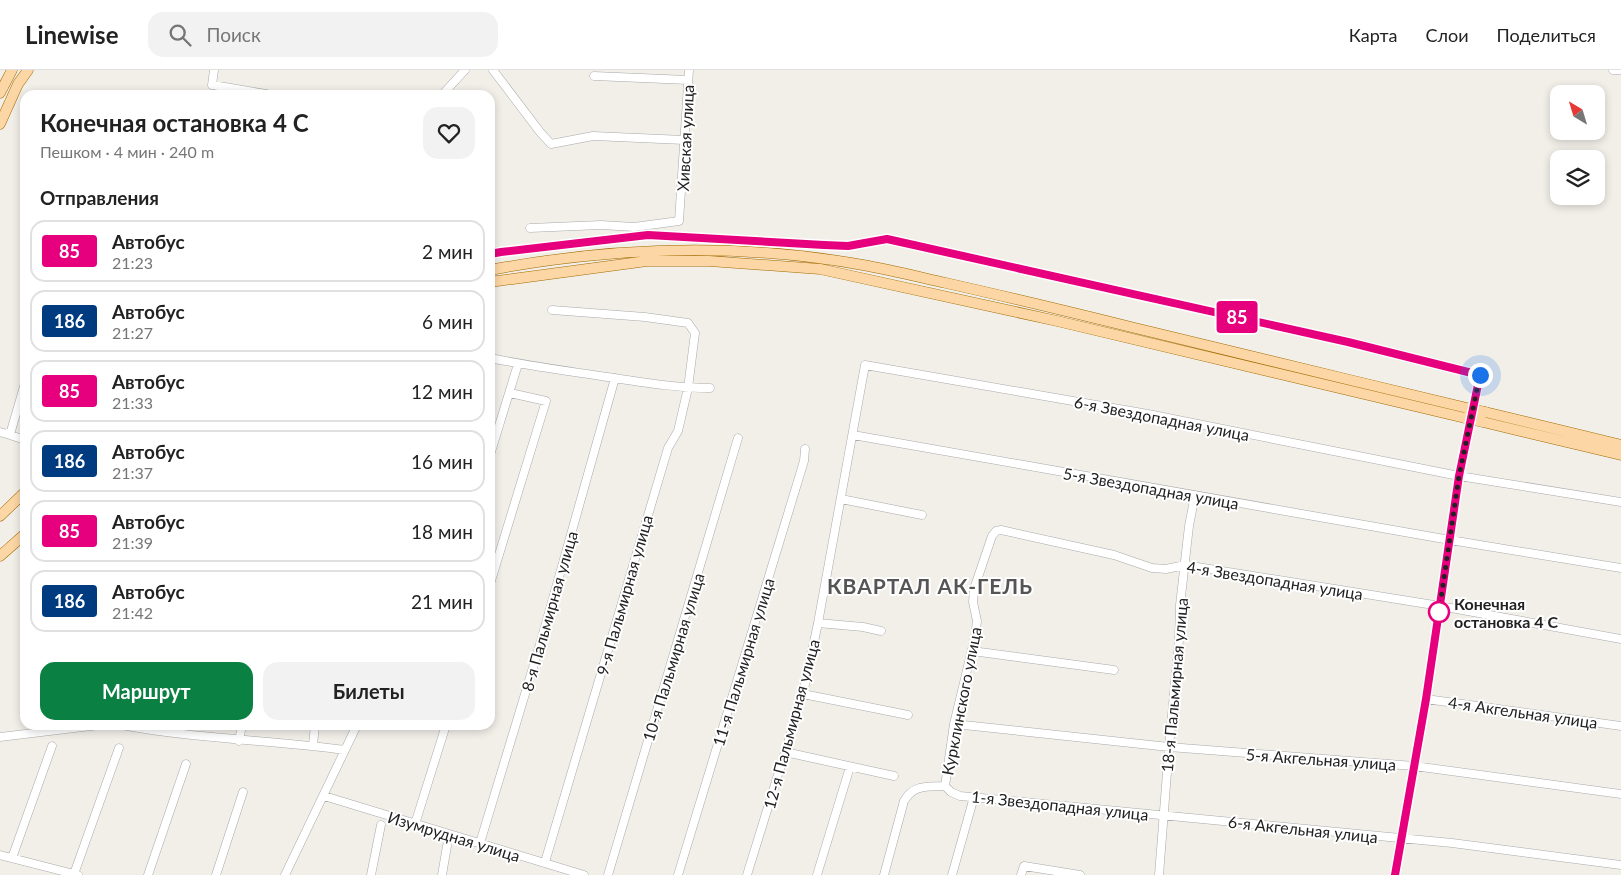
<!DOCTYPE html>
<html lang="ru">
<head>
<meta charset="utf-8">
<style>
	:root { --surface:#fff; --page:#f2f2f2; --text:#222; --muted:#767676; --line:#e0e0e0; --accent:#0b8043 }
	body { margin:0; font-family:Lato,sans-serif; background:var(--page); color:var(--text); height:100vh; display:flex; flex-direction:column; font-size:19px; white-space:nowrap }
	* { box-sizing:border-box; margin:0 }
	p { font-size:16px; color:var(--muted) }
	.icon { flex:none; width:28px; height:28px; fill:none; stroke:currentColor; stroke-width:2; stroke-linecap:round; stroke-linejoin:round }
	.map { position:relative; flex:1; overflow:hidden }
	.details { position:absolute; left:20px; top:20px; width:475px; height:640px; display:flex; flex-direction:column; background:var(--surface); border-radius:15px; box-shadow:0 2px 8px #0003 }
	.details>* { flex:none }
	.badge { padding:0 10px; border-radius:4px; font-size:18px; line-height:32px }
	.needle { width:32px; rotate:322deg }
	.tools { position:absolute; left:1550px; top:15px; display:grid; gap:10px }
	.tools a { display:grid; place-items:center; width:55px; height:55px; border-radius:10px; background:var(--surface); box-shadow:0 2px 8px #0003; font-size:25px }
	.you { position:absolute; width:25px; height:25px; margin:-12px; border:4px solid #fff; border-radius:50%; background:#1a73e8; box-shadow:0 0 0 8px #1a73e833 }
	.map>.badge { position:absolute; translate:-50% -50%; box-shadow:0 0 0 2px #fff }
	h2 { padding:0 20px; font-size:19px; line-height:45px }
	.round { display:grid; place-items:center; flex:none; width:52px; height:52px; border-radius:15px; background:var(--page) }
	.headline { display:flex; align-items:center; justify-content:space-between; height:85px; padding:0 20px }
	h1 { font-size:24px; font-weight:700; line-height:38px }
	.cta { display:flex; gap:10px; margin-top:auto; padding:10px 20px }
	.cta a { flex:1; height:58px; border-radius:15px; background:var(--accent); color:#fff; font-size:20px; font-weight:700; line-height:58px; text-align:center }
	.cta a+a { background:var(--page); color:var(--text) }
	ul { padding:0; list-style:none }
	li { display:flex; align-items:center; gap:15px; height:62px; margin:0 10px 8px; padding:0 10px; border:2px solid var(--line); border-radius:15px }
	li div { flex:1 }
	li b { display:block; font-size:19px }
	li em { font-style:normal }
	li .badge { min-width:55px; font-weight:700; text-align:center }
	header { display:flex; align-items:center; gap:30px; box-sizing:border-box; height:70px; padding:0 25px; background:var(--surface); border-bottom:1px solid var(--line) }
	header strong { font-size:24px }
	nav { display:flex; gap:28px; margin-inline-start:auto; font-size:18px }
	.search { width:350px; height:45px; background:var(--page); display:flex; align-items:center; gap:12px; box-sizing:border-box; padding:0 18px; border-radius:15px; color:var(--muted); font-size:19px }
	.map>svg:first-child { display:block }
	.lines { fill:none; stroke-linecap:round; stroke-linejoin:round }
	.minor-casing { stroke:#a9a9a9; stroke-width:9 }
	.major-casing { stroke:#a06b00; stroke-width:11 }
	.minor { stroke:#fff; stroke-width:8 }
	.major { stroke:#fcd6a4; stroke-width:10 }
	.major-bridge-casing { stroke:#a06b00; stroke-width:11; stroke-linecap:butt }
	.major-bridge { stroke:#fcd6a4; stroke-width:10 }
	.line-casing { stroke:#fff; stroke-width:11 }
	.line { stroke:#e6007e; stroke-width:8 }
	.walk { stroke:#222; stroke-width:5; stroke-dasharray:0 9 }
	.stop-dot { fill:#fff; stroke:#e6007e; stroke-width:2.5 }
	.labels { text-anchor:middle; dominant-baseline:central; stroke-width:4; stroke-linejoin:round; paint-order:stroke }
	.street-label { font-size:16px; fill:#222; stroke:#fff }
	.stop-label { font-size:16px; font-weight:bold; fill:#222; stroke:#fff; text-anchor:start }
	.district-label { font-size:21px; font-weight:bold; letter-spacing:1px; fill:#555; stroke:#fff }
</style>
</head>
<body>
<header>
<strong>Linewise</strong>
<div class="search"><svg class="icon" aria-label="search" viewBox="0 0 24 24"><circle cx="10" cy="10" r="6"/><path d="M15 15l6 6"/></svg>Поиск</div>
<nav><a>Карта</a><a>Слои</a><a>Поделиться</a></nav>
</header>
<div class="map">
<svg width="1621" height="805" viewBox="0 0 1621 805">
	<rect width="100%" height="100%" fill="#f2efe9"/>
	<g class="lines">
		<g class="minor-casing">
			<path id="minor" d="M214,0L212,15L225,17L223,25
				M493,0L540,62L551,74L593,66L684,70
				M1613,0H1621
				M594,6L688,10
				M225,17L272,25
				M442,25L465,0
				M530,158L601,155L634,157L679,151L689,0
				M490,184L501,182L647,165L824,175L848,176L887,169L1348,272L1481,305L1459,406L1426,629L1395,805
				M490,288C529,296 568,301 607,307C641,312 676,318 710,318
				M0,362L7,364L11,361L25,313
				M7,364L25,370
				M853,365L1450,470L1621,498
				M490,385L518,294
				M841,429L922,445
				M490,514L546,331L510,323
				M818,553L863,557L881,561
				M972,581L1114,600
				M803,624L908,645
				M1426,629L1621,656
				M954,654L1169,677L1414,696L1621,724
				M122,655C195,669 271,670 345,680
				M0,667L99,655
				M239,671L242,655
				M313,675L315,655
				M785,682L894,706
				M945,716L954,654L975,567L977,551L973,532L974,519L992,466L996,461L1001,460L1114,485L1152,498L1166,499L1185,495L1440,536L1621,569
				M324,726L584,805
				M415,754L446,655
				M480,773L541,571L615,308
				M0,785L78,805
				M12,788L52,676
				M545,792L668,378L678,361L688,318L695,263L688,253L645,247L552,240
				M74,804L119,678
				M148,805L186,694
				M216,805L243,722
				M285,805L357,655
				M371,805L381,755
				M442,805L447,776
				M608,805L738,368
				M678,805L804,391L805,379
				M747,805L803,624L818,553L865,295L1148,344L1459,406L1621,432
				M817,805L850,697
				M884,805L904,731C914,714 927,717 945,716L951,722L960,726L1452,773L1621,795
				M952,805L974,727
				M1021,805L1024,796L1080,805
				M1159,805L1169,677L1179,570L1180,535L1189,456L1195,425"/>
		</g>
		<g class="major-casing">
			<path id="major" d="M0,23L12,0
				M0,54L18,14L28,0
				M490,200C613,177 740,173 863,195C891,200 919,207 946,213C1008,227 1070,242 1131,257C1243,285 1355,311 1467,338
				M490,212L647,191H709L820,199L1057,251L1465,348
				M1485,342L1621,375
				M1483,352L1621,385
				M0,446L25,422
				M0,486L25,464"/>
		</g>
		<use href="#minor" class="minor"/>
		<use href="#major" class="major"/>
		<g class="major-bridge-casing">
			<path id="major-bridge" d="M1467,338L1485,342
				M1465,348L1483,352"/>
		</g>
		<use href="#major-bridge" class="major-bridge"/>
	</g>
	<g class="lines">
		<g class="line-casing">
			<path id="line" d="M490,184L501,182L648,165L824,175L848,176L887,169L1348,272L1480,305L1459,406L1426,629L1395,805"/>
		</g>
		<use href="#line" class="line"/>
		<path class="walk" d="M1439,542L1459,406L1480,305"/>
	</g>
	<circle class="stop-dot" cx="1439" cy="542" r="10"/>
	<g class="labels">
		<g class="street-label">
			<text transform="translate(685 68) rotate(-87)">Хивская улица</text>
			<text transform="translate(1162 348) rotate(11)">6-я Звездопадная улица</text>
			<text transform="translate(1151 418) rotate(10)">5-я Звездопадная улица</text>
			<text transform="translate(1275 510) rotate(9)">4-я Звездопадная улица</text>
			<text transform="translate(624 525) rotate(-74)">9-я Пальмирная улица</text>
			<text transform="translate(549 541) rotate(-74)">8-я Пальмирная улица</text>
			<text transform="translate(673 587) rotate(-73)">10-я Пальмирная улица</text>
			<text transform="translate(743 592) rotate(-73)">11-я Пальмирная улица</text>
			<text transform="translate(1174 615) rotate(-85)">18-я Пальмирная улица</text>
			<text transform="translate(961 631) rotate(-79)">Курклинского улица</text>
			<text transform="translate(1523 642) rotate(8)">4-я Акгельная улица</text>
			<text transform="translate(791 654) rotate(-75)">12-я Пальмирная улица</text>
			<text transform="translate(1321 689) rotate(4)">5-я Акгельная улица</text>
			<text transform="translate(1060 735) rotate(6)">1-я Звездопадная улица</text>
			<text transform="translate(1303 759) rotate(6)">6-я Акгельная улица</text>
			<text transform="translate(454 766) rotate(17)">Изумрудная улица</text>
		</g>
		<g class="stop-label">
			<text x="1454" y="533">Конечная<tspan x="1454" dy="18">остановка 4 С</tspan></text>
		</g>
		<g class="district-label">
			<text x="930" y="515">КВАРТАЛ АК-ГЕЛЬ</text>
		</g>
	</g>
</svg>
<div class="tools">
<a><svg class="needle" viewBox="-14 -14 28 28"><path d="M0-13l5 13h-10z" fill="#e53935"/><path d="M0 13l5-13h-10z" fill="#767676"/></svg></a>
<a><svg class="icon" aria-label="layers" viewBox="0 0 24 24"><path d="M12 4l9 5-9 5-9-5zM3 14l9 5 9-5"/></svg></a>
</div>
<div class="you" style="left:1480px;top:305px"></div>
<b class="badge" style="left:1237px;top:247px;background:#e6007e;color:#fff">85</b>
<section class="details">
<div class="headline"><div><h1>Конечная остановка 4 С</h1><p>Пешком · 4 мин · 240 m</p></div><a class="round"><svg class="icon" aria-label="heart" viewBox="0 0 24 24"><path d="M12 20l-8-8c-3-5 5-10 8-4 3-6 11-1 8 4z"/></svg></a></div>
<h2>Отправления</h2>
<ul>
<li><span class="badge" style="background:#e6007e;color:#fff">85</span><div><b>Автобус</b><p>21:23</p></div><em>2 мин</em></li>
<li><span class="badge" style="background:#003b80;color:#fff">186</span><div><b>Автобус</b><p>21:27</p></div><em>6 мин</em></li>
<li><span class="badge" style="background:#e6007e;color:#fff">85</span><div><b>Автобус</b><p>21:33</p></div><em>12 мин</em></li>
<li><span class="badge" style="background:#003b80;color:#fff">186</span><div><b>Автобус</b><p>21:37</p></div><em>16 мин</em></li>
<li><span class="badge" style="background:#e6007e;color:#fff">85</span><div><b>Автобус</b><p>21:39</p></div><em>18 мин</em></li>
<li><span class="badge" style="background:#003b80;color:#fff">186</span><div><b>Автобус</b><p>21:42</p></div><em>21 мин</em></li>
</ul>
<div class="cta"><a>Маршрут</a><a>Билеты</a></div>
</section>
</div>
</body>
</html>
